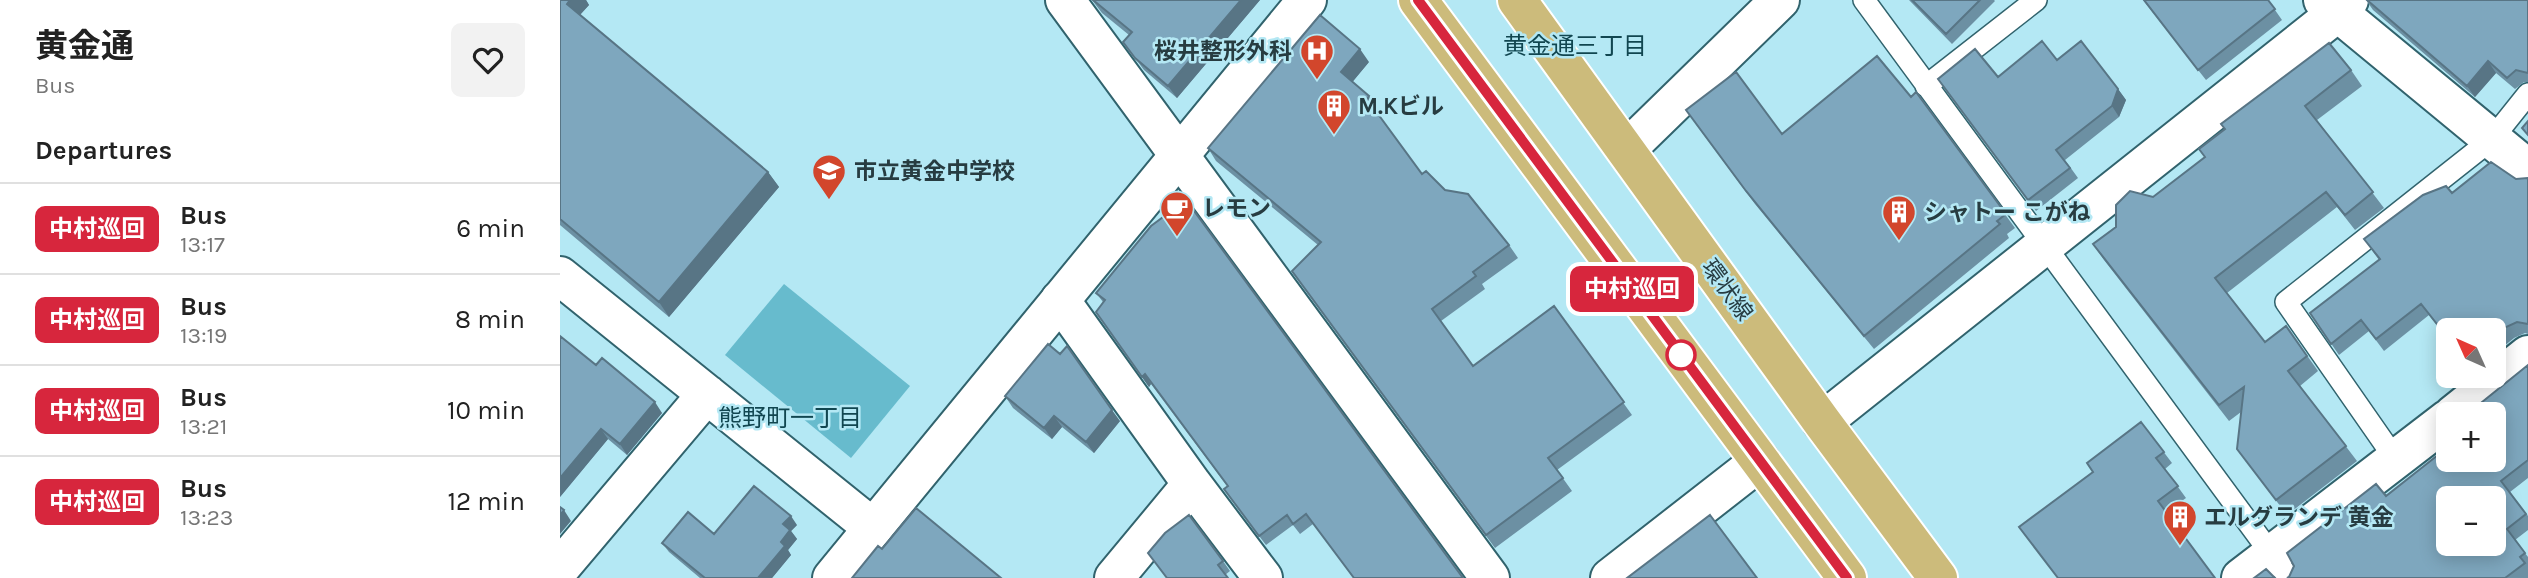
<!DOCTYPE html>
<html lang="en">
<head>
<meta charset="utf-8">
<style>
	:root { --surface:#fff; --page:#f2f2f2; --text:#222; --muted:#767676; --line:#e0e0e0 }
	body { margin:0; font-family:Karla,"Noto Sans JP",sans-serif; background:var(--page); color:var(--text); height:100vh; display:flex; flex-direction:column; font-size:26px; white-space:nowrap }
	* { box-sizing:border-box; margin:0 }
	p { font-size:23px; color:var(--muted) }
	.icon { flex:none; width:38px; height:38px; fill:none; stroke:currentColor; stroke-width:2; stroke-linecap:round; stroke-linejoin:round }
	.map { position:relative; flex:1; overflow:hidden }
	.sheet { display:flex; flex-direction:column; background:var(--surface); width:560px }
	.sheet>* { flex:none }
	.badge { padding:0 14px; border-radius:10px; font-size:24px; line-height:46px }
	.needle { width:46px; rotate:315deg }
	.controls { position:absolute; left:1876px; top:318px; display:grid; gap:14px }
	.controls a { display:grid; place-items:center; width:70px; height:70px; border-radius:10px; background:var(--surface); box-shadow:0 4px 18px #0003; font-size:35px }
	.map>.badge { position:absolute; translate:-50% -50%; box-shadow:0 0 0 4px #fff }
	h2 { padding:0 35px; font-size:26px; line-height:63px }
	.round { display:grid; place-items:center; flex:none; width:74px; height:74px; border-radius:10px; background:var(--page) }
	.summary { display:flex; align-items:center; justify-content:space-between; height:119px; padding:0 35px }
	h1 { font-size:33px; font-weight:700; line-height:52px }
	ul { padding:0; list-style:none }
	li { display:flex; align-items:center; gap:21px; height:91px; padding:0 35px; border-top:2px solid var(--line) }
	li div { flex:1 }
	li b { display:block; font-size:26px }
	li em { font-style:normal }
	li .badge { min-width:77px; font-weight:700; text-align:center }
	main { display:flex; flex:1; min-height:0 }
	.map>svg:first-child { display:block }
	.water { fill:#67bbcd }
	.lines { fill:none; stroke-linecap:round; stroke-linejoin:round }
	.service-casing { stroke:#31636d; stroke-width:24 }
	.minor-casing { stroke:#31636d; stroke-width:42 }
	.tertiary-casing { stroke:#31636d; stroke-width:42 }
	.primary-casing { stroke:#fff; stroke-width:42 }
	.service { stroke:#fff; stroke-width:21 }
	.minor { stroke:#fff; stroke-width:38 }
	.tertiary { stroke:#fff; stroke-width:38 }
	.primary { stroke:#ccbb7b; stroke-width:38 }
	.wall { fill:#6c90a3 }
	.shaded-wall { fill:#587585 }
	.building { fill:#7ea7be; stroke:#587585; stroke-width:2; fill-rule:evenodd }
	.line-casing { stroke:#fff; stroke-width:16 }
	.line { stroke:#d7263d; stroke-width:10 }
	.stop-dot { fill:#fff; stroke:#d7263d; stroke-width:3.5 }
	.labels { text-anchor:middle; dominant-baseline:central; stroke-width:5; stroke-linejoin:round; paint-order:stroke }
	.poi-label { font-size:23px; font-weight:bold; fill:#273c41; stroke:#b4e8f4; text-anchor:start }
	.street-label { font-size:23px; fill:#273c41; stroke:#b4e8f4 }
	.neighbourhood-label { font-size:24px; fill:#114650; stroke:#b4e8f4 }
</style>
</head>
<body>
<main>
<section class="sheet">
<div class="summary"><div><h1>黄金通</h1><p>Bus</p></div><a class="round"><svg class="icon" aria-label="heart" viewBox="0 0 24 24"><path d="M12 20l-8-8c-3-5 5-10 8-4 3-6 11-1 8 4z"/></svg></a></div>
<h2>Departures</h2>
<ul>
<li><span class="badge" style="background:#d7263d;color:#fff">中村巡回</span><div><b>Bus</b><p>13:17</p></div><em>6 min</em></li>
<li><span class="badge" style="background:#d7263d;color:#fff">中村巡回</span><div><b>Bus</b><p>13:19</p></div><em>8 min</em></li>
<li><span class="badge" style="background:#d7263d;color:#fff">中村巡回</span><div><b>Bus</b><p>13:21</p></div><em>10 min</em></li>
<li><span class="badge" style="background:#d7263d;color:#fff">中村巡回</span><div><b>Bus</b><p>13:23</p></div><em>12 min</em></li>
</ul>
</section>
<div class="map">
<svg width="1968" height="578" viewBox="0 0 1968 578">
	<rect width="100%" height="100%" fill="#b4e8f4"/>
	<path class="water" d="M224,284L350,386L291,458L165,355Z"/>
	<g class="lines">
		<g class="service-casing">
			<path id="service" d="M1304,0L1729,578
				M1366,86L1476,0
				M1836,460L1726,302L1932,139L1968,94"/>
		</g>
		<g class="minor-casing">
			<path id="minor" d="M505,0L930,578
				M1763,0L1968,169
				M1067,149L1220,0
				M0,276L313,528
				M500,300L632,484L703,578
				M1893,415L1968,355
				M1262,422L1778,12L1789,0
				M0,568L147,394
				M554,578L632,484
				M1050,578L1200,461
				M1681,578L1888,419"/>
		</g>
		<g class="tertiary-casing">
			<path id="tertiary" d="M272,578L747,0"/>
		</g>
		<g class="primary-casing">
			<path id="primary" d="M858,0L1287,578
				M957,0L1262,422L1378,578"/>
		</g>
		<use href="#service" class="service"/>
		<use href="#minor" class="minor"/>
		<use href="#tertiary" class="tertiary"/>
		<use href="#primary" class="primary"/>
	</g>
	<path class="wall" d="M0,0H26L29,5L20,15L208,172L219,187L109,317L0,225Z
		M532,0H700L617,98L584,70L563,42L569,35L542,13Z
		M1349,0H1434L1435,1L1392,44Z
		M1583,0H1708L1722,20L1646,80Z
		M1806,0H1968V82H1964L1955,89L1936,73L1915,97L1813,10Z
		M1497,60L1558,89L1566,100L1559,117L1505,160L1518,178L1476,211L1378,79L1438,77Z
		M809,62L792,82L818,109L816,112L862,174L885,190L949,245L958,258L922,284L925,289L881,321L913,366L994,306L1072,415L997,470L1012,491L935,548L732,271L758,245L656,161L648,148Z
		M1791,70L1802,86L1757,120L1824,208L1795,230L1777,207L1667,293L1705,342L1726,326L1758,371L1740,386L1797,461L1727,515L1677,449L1681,412L1669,421L1544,260L1533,244L1645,157L1639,149Z
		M1356,92L1455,228L1447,234L1449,238L1314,349L1195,204L1135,123L1222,134L1351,97Z
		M1968,178V334L1965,333L1954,338L1934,354V331H1888V340L1869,315L1824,351L1809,331L1779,355L1750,313L1819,260L1804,239L1892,193L1956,179Z
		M591,226L753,524L740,534L733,525L706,545L670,498L667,486L591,384L589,387L536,312L543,302L536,293Z
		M36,365L102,413L67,455L48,439L0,497Z
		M1968,365V478L1950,492L1968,516V530L1955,540L1968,557V578H1727L1826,496L1888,460Z
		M445,396L560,421L534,453L502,427L492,439L453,408Z
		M1581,422L1612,463L1605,469L1626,498L1606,512L1533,472Z
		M237,525L231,531L237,539L228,550L231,555L212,578H140L109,552L102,543L154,534Z
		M663,561L670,571L665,575L606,578Z"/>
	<path class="shaded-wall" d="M10,0H26L29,5L17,18L7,4Z
		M681,0H700L617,98L608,86Z
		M800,49L809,62L790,85L781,72Z
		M1928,61L1936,73L1915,97L1907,86Z
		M1558,89L1566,100L1559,117L1552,106Z
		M809,96L818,109L815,112L807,99Z
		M208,172L219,187L109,317L99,302Z
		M585,374L591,384L589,387L582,377Z
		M95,402L102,413L67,455L60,444Z
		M552,410L560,421L534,453L526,442Z
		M494,416L502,427L492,439L484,428Z
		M41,429L48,439L0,497V478Z
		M4,510L11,521L0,534V515Z
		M231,516L237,525L231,531L237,539L228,550L231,555L212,578H198L221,542L223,524Z"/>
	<path class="building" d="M0,0H10L7,4L208,172L99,302L0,219Z
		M533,0H681L608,86L575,58L563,42L572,32Z
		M1352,0H1420L1386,34Z
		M1584,0H1708L1715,9L1638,70Z
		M1807,0H1968V73L1956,70L1947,78L1928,61L1907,86Z
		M760,15L800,49L781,72L809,96L807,99L862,174L866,171L885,190L908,194L949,245L913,272L916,276L872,309L913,366L994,306L1064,402L988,458L1003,478L926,535L732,271L761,242L648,148Z
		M1482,41L1497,60L1521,41L1558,89L1552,106L1496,150L1510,168L1468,200L1378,79L1415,49L1438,77Z
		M1769,43L1791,70L1745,106L1813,192L1785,215L1766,192L1655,278L1705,342L1726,326L1747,356L1728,371L1786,446L1716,500L1677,449L1684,387L1659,405L1533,244L1556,227V205L1570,191L1593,197L1645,157L1639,149L1665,129L1661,124Z
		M1317,56L1351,97L1356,92L1446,214L1437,221L1440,224L1304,336L1186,191L1126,110L1176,72L1222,134Z
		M1968,121V135L1962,128Z
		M1931,162L1956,179L1968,178V324L1957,322L1946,327L1934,337V331H1888V338L1861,304L1816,339L1801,320L1771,344L1750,313L1820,259L1804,239L1863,195L1886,186L1892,193Z
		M626,200L903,578H794L746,514L733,524L727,515L699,536L664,489L668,486L585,374L582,377L536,312L545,300L536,293L591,226Z
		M0,336L36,365L42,358L95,402L60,444L41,429L0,478Z
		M488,344L500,354L507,346L552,410L526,442L494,416L484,428L445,396Z
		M1968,365V460L1941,481L1966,514L1947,529L1965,553L1960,557L1965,563L1945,578H1727L1729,577L1734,566L1727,553L1816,484L1826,496L1888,447V460H1934V415H1906ZM1888,499H1934V544H1888Z
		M1581,422L1604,452L1596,458L1618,486L1598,501L1655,578H1498L1459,527L1533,472L1527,463Z
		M194,486L231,516L223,524L230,530L221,542L225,546L198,578H145L102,543L128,512L154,534Z
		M0,507L4,510L0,515Z
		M356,508L441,578H292L318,546L322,549Z
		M629,515L663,561L658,565L668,578H607L588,553L605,533Z
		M1150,515L1197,578H1067Z
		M1706,569L1715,578H1694Z"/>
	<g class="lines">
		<g class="line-casing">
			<path id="line" d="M858,0L1287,578"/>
		</g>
		<use href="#line" class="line"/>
	</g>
	<defs>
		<g id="hospital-pin" transform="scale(1.75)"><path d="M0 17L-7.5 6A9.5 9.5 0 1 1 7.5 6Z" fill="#d2462c" stroke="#b4e8f4"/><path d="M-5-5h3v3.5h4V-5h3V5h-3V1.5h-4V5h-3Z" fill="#fff"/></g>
		<g id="building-pin" transform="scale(1.75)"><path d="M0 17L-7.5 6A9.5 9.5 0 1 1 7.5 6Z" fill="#d2462c" stroke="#b4e8f4"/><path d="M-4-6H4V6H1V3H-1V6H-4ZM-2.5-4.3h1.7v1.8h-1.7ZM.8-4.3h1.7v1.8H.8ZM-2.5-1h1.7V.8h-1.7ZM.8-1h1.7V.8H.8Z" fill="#fff"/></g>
		<g id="school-pin" transform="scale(1.75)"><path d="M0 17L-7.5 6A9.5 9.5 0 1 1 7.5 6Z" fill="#d2462c" stroke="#b4e8f4"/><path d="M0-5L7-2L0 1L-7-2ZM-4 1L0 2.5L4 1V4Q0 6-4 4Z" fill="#fff"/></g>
		<g id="cafe-pin" transform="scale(1.75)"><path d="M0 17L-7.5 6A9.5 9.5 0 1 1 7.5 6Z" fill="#d2462c" stroke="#b4e8f4"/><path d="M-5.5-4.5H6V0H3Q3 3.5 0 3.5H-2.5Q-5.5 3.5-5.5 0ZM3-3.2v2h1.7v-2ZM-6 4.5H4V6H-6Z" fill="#fff"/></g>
	</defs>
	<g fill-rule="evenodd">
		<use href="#hospital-pin" x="757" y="51"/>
		<use href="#building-pin" x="774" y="106"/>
		<use href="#school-pin" x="269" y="171"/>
		<use href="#cafe-pin" x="617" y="208"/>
		<use href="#building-pin" x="1339" y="212"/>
		<use href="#building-pin" x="1620" y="517"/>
	</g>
	<circle class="stop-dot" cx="1121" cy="355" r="14"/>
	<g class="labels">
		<g class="poi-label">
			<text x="732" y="51" text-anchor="end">桜井整形外科</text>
			<text x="798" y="106">M.Kビル</text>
			<text x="294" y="171">市立黄金中学校</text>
			<text x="642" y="208">レモン</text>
			<text x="1364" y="212">シャトー こがね</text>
			<text x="1644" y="517">エルグランデ 黄金</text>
		</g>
		<g class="street-label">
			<text transform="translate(1167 290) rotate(54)">環状線</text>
		</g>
		<g class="neighbourhood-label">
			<text x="1015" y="46">黄金通三丁目</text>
			<text x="230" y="418">熊野町一丁目</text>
		</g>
	</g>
</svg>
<div class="controls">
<a><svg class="needle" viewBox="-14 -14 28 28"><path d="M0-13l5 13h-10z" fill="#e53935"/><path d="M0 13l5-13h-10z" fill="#767676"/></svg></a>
<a>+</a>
<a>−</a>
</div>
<b class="badge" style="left:1072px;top:289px;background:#d7263d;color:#fff">中村巡回</b>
</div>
</main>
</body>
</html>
